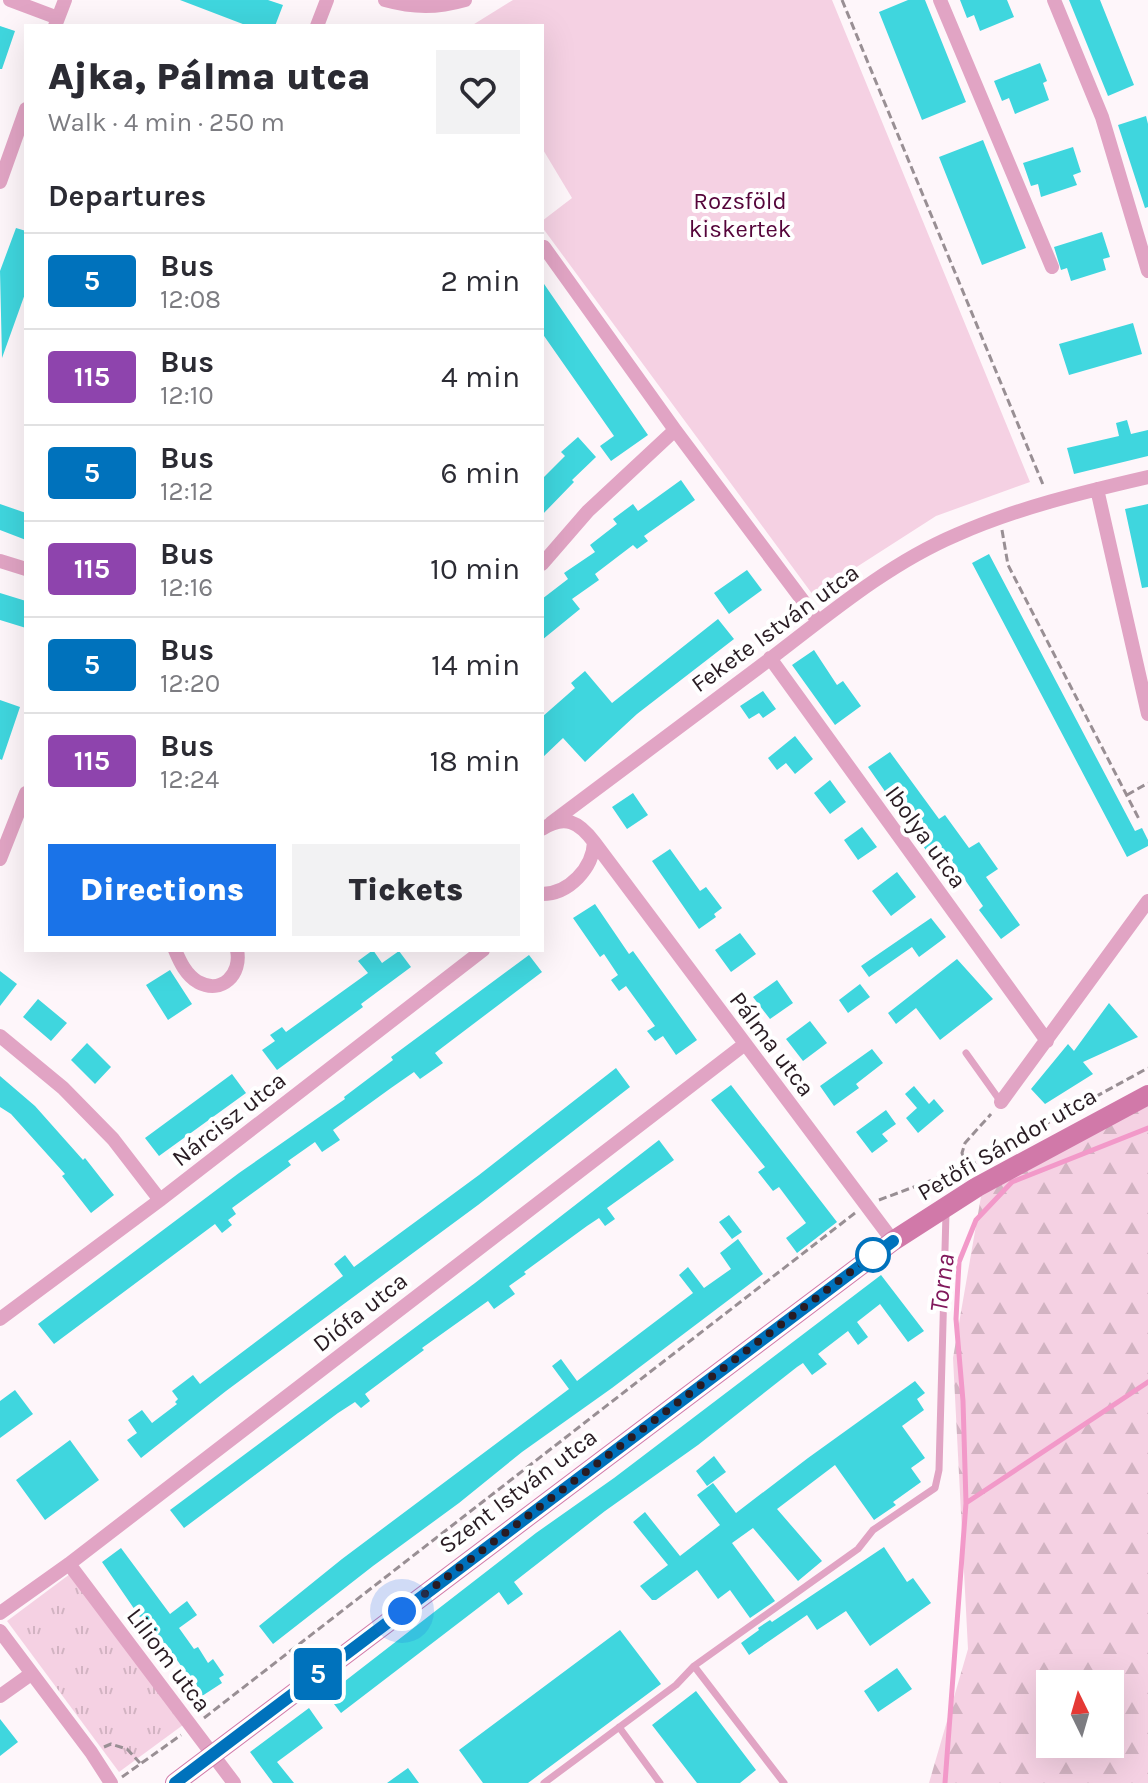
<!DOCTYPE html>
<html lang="en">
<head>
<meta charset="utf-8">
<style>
	:root { --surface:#fff; --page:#f2f2f3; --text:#2b2b33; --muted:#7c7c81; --line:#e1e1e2; --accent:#1a73e8 }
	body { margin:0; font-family:Karla,sans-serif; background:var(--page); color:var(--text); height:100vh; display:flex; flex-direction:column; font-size:30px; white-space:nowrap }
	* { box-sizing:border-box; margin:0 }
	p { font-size:26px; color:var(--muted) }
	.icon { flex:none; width:44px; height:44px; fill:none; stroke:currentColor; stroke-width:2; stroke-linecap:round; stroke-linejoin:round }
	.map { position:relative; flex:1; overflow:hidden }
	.side { position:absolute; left:24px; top:24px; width:520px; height:928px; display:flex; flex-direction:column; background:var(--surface); border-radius:0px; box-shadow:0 8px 32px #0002 }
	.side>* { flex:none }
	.badge { padding:0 16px; border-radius:6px; font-size:28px; line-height:52px }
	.needle { width:52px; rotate:355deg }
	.fabs { position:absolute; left:1036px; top:1670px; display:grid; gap:16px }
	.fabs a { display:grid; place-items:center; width:88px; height:88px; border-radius:0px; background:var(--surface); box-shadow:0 8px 32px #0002; font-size:40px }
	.you { position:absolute; width:40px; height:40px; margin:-20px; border:6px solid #fff; border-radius:50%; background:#1a73e8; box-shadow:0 0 0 12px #1a73e833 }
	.map>.badge { position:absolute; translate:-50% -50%; box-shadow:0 0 0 4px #fff }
	h2 { padding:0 24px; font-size:30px; line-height:72px }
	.round { display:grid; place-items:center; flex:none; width:84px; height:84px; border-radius:0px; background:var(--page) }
	.headline { display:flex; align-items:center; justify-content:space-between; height:136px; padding:0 24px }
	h1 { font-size:38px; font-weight:800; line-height:60px }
	.cta { display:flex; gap:16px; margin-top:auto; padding:16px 24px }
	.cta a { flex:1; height:92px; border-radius:0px; background:var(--accent); color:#fff; font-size:32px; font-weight:800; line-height:92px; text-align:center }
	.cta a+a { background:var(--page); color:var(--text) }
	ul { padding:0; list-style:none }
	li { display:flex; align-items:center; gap:24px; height:96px; padding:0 24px; border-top:2px solid var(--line) }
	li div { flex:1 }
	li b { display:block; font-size:30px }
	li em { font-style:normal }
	li .badge { min-width:88px; font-weight:700; text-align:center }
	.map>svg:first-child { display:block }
	.grass { fill:url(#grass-tufts) }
	.forest { fill:url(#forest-firs); fill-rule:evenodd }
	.garden { fill:#f5d1e3 }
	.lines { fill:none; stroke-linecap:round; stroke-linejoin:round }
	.stream { stroke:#f299c9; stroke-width:5 }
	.building { fill:#3fd6de }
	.path { stroke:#998f94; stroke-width:3; stroke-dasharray:8 4; stroke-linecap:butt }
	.lane { stroke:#e1a4c4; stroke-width:7 }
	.street { stroke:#e1a4c4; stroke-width:14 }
	.secondary { stroke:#d179a9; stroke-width:20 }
	.line-casing { stroke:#fff; stroke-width:18 }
	.line { stroke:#0072bc; stroke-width:12 }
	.walk { stroke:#291c23; stroke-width:8; stroke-dasharray:0 14.4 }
	.stop-dot { fill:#fff; stroke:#0072bc; stroke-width:4 }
	.labels { text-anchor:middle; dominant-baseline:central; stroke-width:8; stroke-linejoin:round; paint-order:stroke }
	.park-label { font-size:24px; fill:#55043a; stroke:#fff }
	.street-label { font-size:24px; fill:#291c23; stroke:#fff }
	.water-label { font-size:26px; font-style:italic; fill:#81195c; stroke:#fff }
</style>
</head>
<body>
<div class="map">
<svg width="1148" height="1783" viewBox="0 0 1148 1783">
	<defs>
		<pattern id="grass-tufts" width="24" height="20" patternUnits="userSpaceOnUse" patternTransform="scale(2)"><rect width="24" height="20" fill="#f5d1e3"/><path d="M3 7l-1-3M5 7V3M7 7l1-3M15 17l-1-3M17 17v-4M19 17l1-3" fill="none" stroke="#d2b3c2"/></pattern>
		<pattern id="forest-firs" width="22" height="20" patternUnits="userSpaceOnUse" patternTransform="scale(2)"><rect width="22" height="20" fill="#f5d1e3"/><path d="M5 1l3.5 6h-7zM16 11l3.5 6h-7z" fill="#d2b3c2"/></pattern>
	</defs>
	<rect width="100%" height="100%" fill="#fef6fa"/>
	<path class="grass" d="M70,1574L183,1725L119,1772L7,1621Z"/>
	<path class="forest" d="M1148,1099V1783H929L968,1649L953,1358L983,1185ZM1050,1684H1110V1744H1050Z"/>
	<path class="garden" d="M513,0H832L1030,482L936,516L813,595L542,227V221L572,198L542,148V26H471Z"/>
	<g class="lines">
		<path class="stream" d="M966,1503L1148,1382
			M945,1783L966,1503L963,1401L956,1319L959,1262L976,1220L1012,1182L1148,1128"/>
	</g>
	<path class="building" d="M180,0H268L283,5L275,26H248Z
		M908,0H925L966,102L922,120L879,12Z
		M960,0H1007L1014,17L980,31L974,15L967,18Z
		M1069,0H1100L1134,85L1108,96Z
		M0,26L15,31L2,69H0Z
		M1040,63L1047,81L1043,83L1049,100L1015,114L1009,98L1002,101L994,81Z
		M1146,116L1148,124V207L1145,208L1118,125Z
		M983,140L1026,248L982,265L939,157Z
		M1073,147L1081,172L1073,175L1077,185L1041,197L1038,184L1031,186L1023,163Z
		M16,228L26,231V291L2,358L0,271Z
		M1102,232L1110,257L1103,259L1106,270L1071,281L1067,268L1061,270L1054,247Z
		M542,281L648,435L611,461L600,446L614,436L542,333Z
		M1133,323L1142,354L1069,375L1059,344Z
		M1127,420L1131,434L1148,430V456L1074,474L1067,448L1119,436L1116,423Z
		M578,437L596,457L572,480L574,482L542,515V479L565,456L561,452Z
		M681,480L695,500L644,536L648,541L637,549L633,545L595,574L599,580L572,599L580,609L542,640V599L568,579L564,573L595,552L590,545L617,524L613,519L633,504L638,511Z
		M0,504L26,513V540L0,530Z
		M1148,504V587L1142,588L1125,509Z
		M989,554L1135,831L1142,828L1148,840V846L1127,857L972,563Z
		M747,570L762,590L729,614L714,593Z
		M0,593L26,601V628L0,620Z
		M718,619L734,639L637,714L585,762L563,738L542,758V717L575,688L571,683L585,671L612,703Z
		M814,650L837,685L843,681L861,706L835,725L792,665Z
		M763,691L776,709L763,718L759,713L749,719L740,706Z
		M0,700L20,707L2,760L0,759Z
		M795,736L813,759L795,774L786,763L777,770L768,758Z
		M890,752L939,819L945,815L969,848L979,842L998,869L986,877L1020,925L1001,939L979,910L983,906L963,877L954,883L934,853L930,856L868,767Z
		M830,780L846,802L830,814L814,793Z
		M633,793L648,815L627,829L612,807Z
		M862,827L877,847L858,860L844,840Z
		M670,849L700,891L706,887L722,908L714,914L716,917L699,929L652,861Z
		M897,872L916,897L891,916L872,891Z
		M595,904L629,954L633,951L697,1040L676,1055L663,1036L655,1041L647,1031L655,1026L626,986L619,991L611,980L618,975L604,954L600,957L573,918Z
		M931,918L946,937L919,957L912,947L869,977L861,966Z
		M740,933L756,954L731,972L715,950Z
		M373,950L382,963L399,951L411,967L361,1004L363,1007L277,1070L262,1050L275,1041L270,1035L282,1027L286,1032L368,973L358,961Z
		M529,955L542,972L435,1053L443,1063L420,1079L414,1072L391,1088L333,1130L340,1140L322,1152L315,1142L288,1161L291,1165L232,1208L236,1214L228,1220L232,1225L222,1233L215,1224L54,1344L38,1324L239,1173L345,1099L344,1097L393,1060L391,1057Z
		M957,959L993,999L940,1040L916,1008L896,1024L888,1013Z
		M170,970L192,1004L168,1020L146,985Z
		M0,971L17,984L0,1006Z
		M777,980L793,1003L770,1019L753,997Z
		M860,984L870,997L848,1013L839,1000Z
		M38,999L67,1023L51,1041L23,1017Z
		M1109,1003L1138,1037L1083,1062L1093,1074L1045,1104L1031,1089L1068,1044L1074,1051Z
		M810,1021L827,1043L803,1061L786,1039Z
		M87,1043L111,1067L95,1084L71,1060Z
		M872,1049L883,1063L856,1084L859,1088L834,1106L820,1086Z
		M616,1068L630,1087L478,1205L226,1391L141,1458L127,1440L137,1433L128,1420L142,1410L152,1423L177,1404L175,1402L178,1399L172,1391L193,1375L200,1384L343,1276L334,1264L345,1255L354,1267L479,1175Z
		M232,1074L246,1093L159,1156L145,1138Z
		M0,1076L35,1106L83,1160L85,1158L114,1195L91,1213L62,1176L65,1174L11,1114L0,1107Z
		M731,1085L837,1222L797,1253L786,1238L806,1223L779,1187L773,1191L758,1172L765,1167L711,1100Z
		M914,1086L929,1104L934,1099L944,1111L918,1133L906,1118L917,1108L905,1094Z
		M886,1110L896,1124L882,1134L888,1141L872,1153L856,1132Z
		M659,1140L674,1160L607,1208L615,1219L605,1226L599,1218L587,1226L524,1272L526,1274L509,1286L515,1294L494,1309L488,1301L422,1348L424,1350L365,1394L370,1401L361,1408L355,1402L338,1413L184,1528L170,1510L475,1283Z
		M729,1215L742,1232L732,1239L719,1222Z
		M738,1239L763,1274L612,1388L522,1452L459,1503L373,1566L273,1644L259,1626L342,1559L569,1389L552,1366L561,1359L577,1381L693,1293L679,1275L688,1267L704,1288L731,1269L720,1253Z
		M881,1275L924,1331L908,1342L880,1304L857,1322L868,1337L858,1345L848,1331L818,1354L827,1364L812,1375L803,1363L797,1367L698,1445L605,1511L514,1582L523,1594L508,1605L499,1592L341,1713L327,1695L536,1533L614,1478Z
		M915,1381L925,1393L917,1399L924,1410L902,1426L925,1458L911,1468L921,1482L893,1502L896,1505L874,1520L835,1465L777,1509L822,1561L798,1581L753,1528L732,1543L775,1601L750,1618L730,1590L718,1599L697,1570L656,1600H652L640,1586L668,1565L633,1522L645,1512L680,1556L720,1525L697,1495L713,1483L736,1513L808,1458Z
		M15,1390L33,1414L0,1438V1401Z
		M70,1440L99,1480L45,1520L16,1480Z
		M714,1456L726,1472L707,1486L696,1471Z
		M884,1547L907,1582L913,1578L931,1603L870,1646L846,1611L817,1630L807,1615L749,1655L741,1643L759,1630L758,1628L770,1620L772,1622Z
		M121,1548L170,1614L187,1601L197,1615L179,1628L194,1649L198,1647L208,1663L213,1659L224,1675L219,1678L222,1683L202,1696L168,1647L164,1650L137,1613L102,1562Z
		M620,1630L661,1684L528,1783H483L459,1750Z
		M897,1668L912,1689L878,1712L864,1691Z
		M696,1691L756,1770L740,1783H697L652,1725Z
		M309,1708L323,1728L277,1762L294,1783H273L250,1752Z
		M0,1719L18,1742L0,1756Z
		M408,1768L419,1783H387Z"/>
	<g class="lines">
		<path class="path" d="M842,0L1044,487
			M1002,530L1008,565L1140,821
			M1127,795L1148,783
			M967,1167L962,1153L965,1143L991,1114
			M879,1200L967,1167L1148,1068
			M204,1718L855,1213
			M104,1747L111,1744L127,1749L140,1763
			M122,1777L181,1735"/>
		<path class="lane" d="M966,1053L1001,1102
			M694,1666L784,1783
			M619,1727L660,1783
			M544,1783L676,1685L694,1666L858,1549L873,1530L935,1488L939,1470L946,1213"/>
		<path class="street" d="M10,0L58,18
			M385,0C414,8 437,8 465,0
			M940,0L1052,267
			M1054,0L1102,117L1148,271
			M55,26L65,0
			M317,26L327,0
			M0,182L26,109
			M544,247L675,430L818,621
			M1097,489L1148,714
			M0,561L26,569
			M542,564L588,511L675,430
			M770,658L1047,1041
			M551,823C624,768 697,714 770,659C829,614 888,564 956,535C1017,508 1083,492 1148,477
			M542,829C565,814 579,822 594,842C593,868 569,894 542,894
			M594,842L893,1241
			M0,859L26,793
			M175,950C180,962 186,975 198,982C222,995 242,974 237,950
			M0,1036L63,1088L113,1139L160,1200
			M1001,1102L1148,901
			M0,1319L160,1200L483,950
			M69,1564L234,1783
			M0,1613L69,1564L745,1044
			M0,1631L91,1752L111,1783
			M0,1696L31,1674"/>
		<path class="secondary" d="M175,1783L893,1241L977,1187L1148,1095"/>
	</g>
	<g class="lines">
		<g class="line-casing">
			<path id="line" d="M175,1783L893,1241"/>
		</g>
		<use href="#line" class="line"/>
		<path class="walk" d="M402,1611L873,1255"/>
	</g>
	<circle class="stop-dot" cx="873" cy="1255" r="16"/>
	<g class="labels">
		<g class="park-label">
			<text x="740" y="201">Rozsföld<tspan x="740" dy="28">kiskertek</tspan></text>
		</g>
		<g class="street-label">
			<text transform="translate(775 628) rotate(-36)">Fekete István utca</text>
			<text transform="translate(926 837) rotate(54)">Ibolya utca</text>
			<text transform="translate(772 1044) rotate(53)">Pálma utca</text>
			<text transform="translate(229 1119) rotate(-38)">Nárcisz utca</text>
			<text transform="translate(1007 1144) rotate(-30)">Petőfi Sándor utca</text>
			<text transform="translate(360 1312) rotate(-38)">Diófa utca</text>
			<text transform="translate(518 1491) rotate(-37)">Szent István utca</text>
			<text transform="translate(169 1660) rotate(53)">Liliom utca</text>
		</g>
		<g class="water-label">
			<text transform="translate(942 1283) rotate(-83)">Torna</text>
		</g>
	</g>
</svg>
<div class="fabs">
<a><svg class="needle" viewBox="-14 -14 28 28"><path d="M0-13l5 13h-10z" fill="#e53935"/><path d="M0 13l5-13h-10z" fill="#7c7c81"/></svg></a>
</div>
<div class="you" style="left:402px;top:1611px"></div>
<b class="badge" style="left:318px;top:1674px;background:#0072bc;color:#fff">5</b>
<section class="side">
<div class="headline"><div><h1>Ajka, Pálma utca</h1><p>Walk · 4 min · 250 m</p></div><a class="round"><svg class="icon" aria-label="heart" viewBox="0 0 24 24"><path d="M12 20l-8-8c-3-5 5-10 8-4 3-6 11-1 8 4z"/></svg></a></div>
<h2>Departures</h2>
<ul>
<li><span class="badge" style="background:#0072bc;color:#fff">5</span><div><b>Bus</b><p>12:08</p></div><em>2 min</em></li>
<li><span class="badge" style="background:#8e44ad;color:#fff">115</span><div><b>Bus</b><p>12:10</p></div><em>4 min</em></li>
<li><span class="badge" style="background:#0072bc;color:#fff">5</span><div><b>Bus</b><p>12:12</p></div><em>6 min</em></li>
<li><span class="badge" style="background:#8e44ad;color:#fff">115</span><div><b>Bus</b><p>12:16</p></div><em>10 min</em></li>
<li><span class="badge" style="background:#0072bc;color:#fff">5</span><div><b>Bus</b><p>12:20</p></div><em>14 min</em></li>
<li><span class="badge" style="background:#8e44ad;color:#fff">115</span><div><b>Bus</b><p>12:24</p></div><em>18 min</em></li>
</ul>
<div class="cta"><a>Directions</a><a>Tickets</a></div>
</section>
</div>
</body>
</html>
